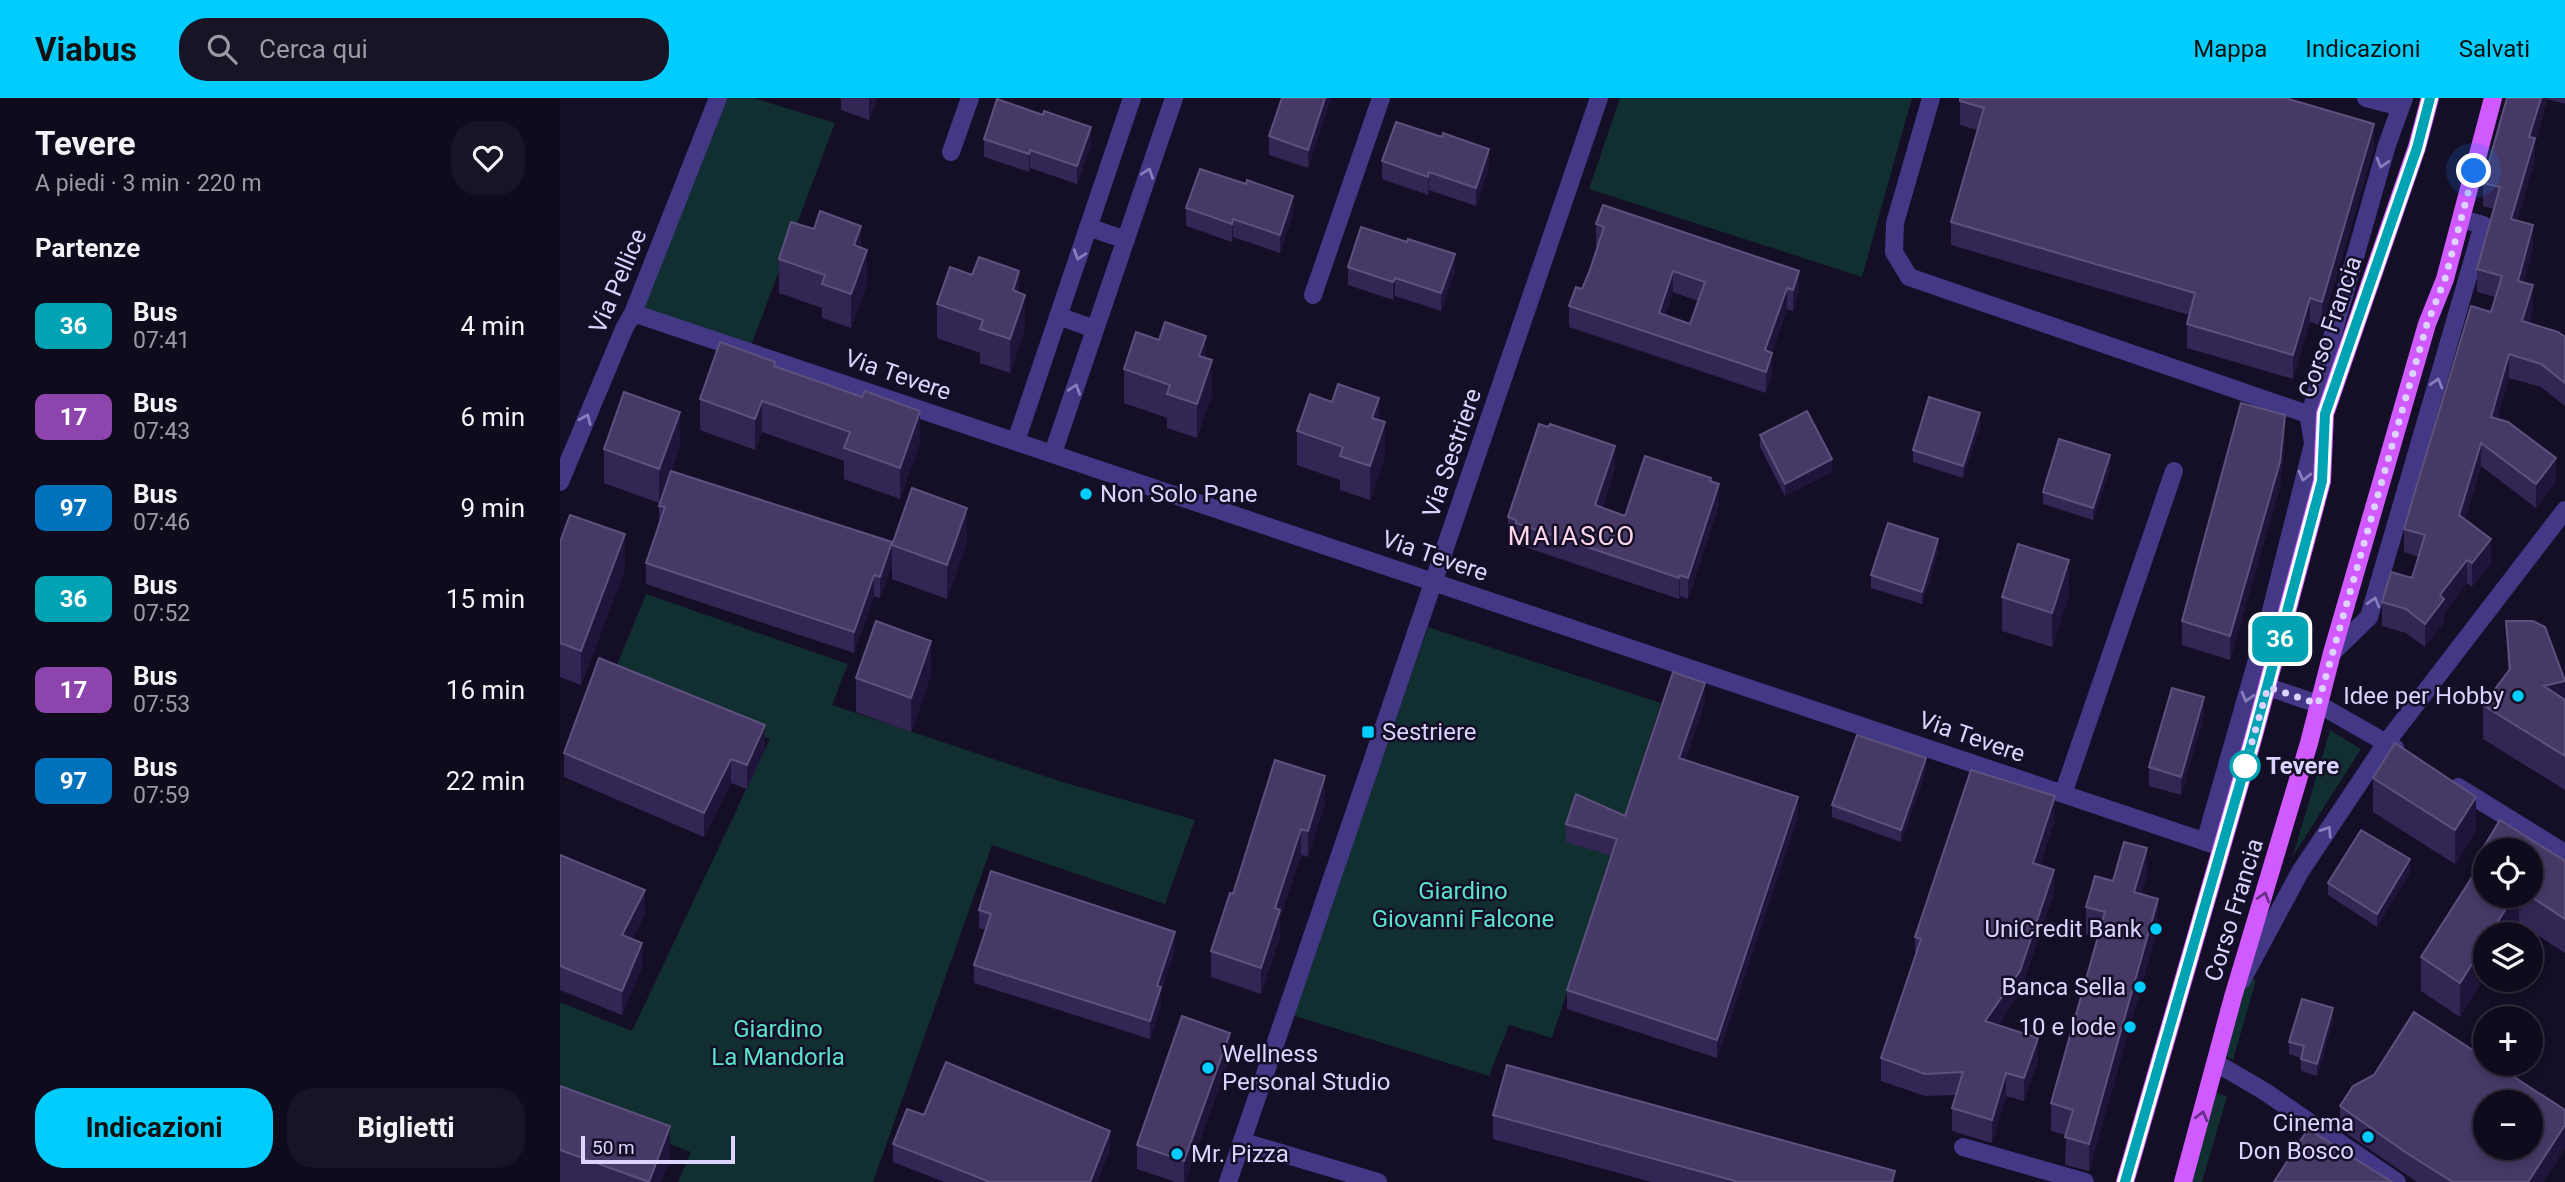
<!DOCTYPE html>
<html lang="it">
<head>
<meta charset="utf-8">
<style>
	:root { --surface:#0f0a1c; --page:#181325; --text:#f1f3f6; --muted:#9b9aa3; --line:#2f2b3b; --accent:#00cdfe }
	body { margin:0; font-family:Roboto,sans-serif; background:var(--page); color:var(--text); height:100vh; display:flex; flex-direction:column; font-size:26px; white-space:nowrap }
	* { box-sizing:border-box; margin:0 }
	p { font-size:23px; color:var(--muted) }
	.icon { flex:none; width:38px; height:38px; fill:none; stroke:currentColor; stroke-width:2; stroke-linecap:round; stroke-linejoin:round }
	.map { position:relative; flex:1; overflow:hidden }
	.sheet { display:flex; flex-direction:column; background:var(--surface); width:560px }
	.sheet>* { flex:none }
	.badge { padding:0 14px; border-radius:10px; font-size:24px; line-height:46px }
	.fabs { position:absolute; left:1913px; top:740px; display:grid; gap:14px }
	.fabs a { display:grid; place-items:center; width:70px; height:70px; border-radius:50%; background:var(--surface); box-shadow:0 4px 10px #0003,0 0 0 2px var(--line); font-size:35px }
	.scale { position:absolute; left:21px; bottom:18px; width:154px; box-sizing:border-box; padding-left:7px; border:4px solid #dcd3ff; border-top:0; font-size:19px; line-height:24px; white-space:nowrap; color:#dcd3ff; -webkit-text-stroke:5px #140e26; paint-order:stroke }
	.you { position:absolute; width:35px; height:35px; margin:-18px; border:5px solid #fff; border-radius:50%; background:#1a73e8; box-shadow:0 0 0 10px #1a73e833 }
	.map>.badge { position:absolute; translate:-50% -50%; box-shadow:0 0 0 4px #fff }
	h2 { padding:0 35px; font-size:26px; line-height:63px }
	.round { display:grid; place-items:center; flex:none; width:74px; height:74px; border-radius:28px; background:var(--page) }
	.headline { display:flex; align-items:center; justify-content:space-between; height:119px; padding:0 35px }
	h1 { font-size:33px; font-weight:700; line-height:52px }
	.action { display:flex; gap:14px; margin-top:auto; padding:14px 35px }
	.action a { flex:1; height:80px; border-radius:28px; background:var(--accent); color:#111; font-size:28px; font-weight:700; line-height:80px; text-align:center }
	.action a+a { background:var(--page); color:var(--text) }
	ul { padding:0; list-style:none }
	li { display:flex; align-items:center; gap:21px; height:91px; padding:0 35px }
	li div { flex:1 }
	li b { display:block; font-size:26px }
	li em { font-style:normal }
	li .badge { min-width:77px; font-weight:700; text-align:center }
	header { display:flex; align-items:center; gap:42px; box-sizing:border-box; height:98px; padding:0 35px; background:var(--accent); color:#111 }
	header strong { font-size:33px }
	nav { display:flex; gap:38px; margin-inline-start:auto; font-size:24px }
	.search { width:490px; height:63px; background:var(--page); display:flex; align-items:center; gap:18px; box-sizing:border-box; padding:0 24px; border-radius:28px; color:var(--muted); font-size:26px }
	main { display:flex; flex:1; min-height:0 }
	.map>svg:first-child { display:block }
	.green { fill:#112e30 }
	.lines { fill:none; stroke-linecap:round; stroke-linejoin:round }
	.minor { stroke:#423886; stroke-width:18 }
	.major { stroke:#d05aff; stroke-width:18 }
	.wall { fill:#342654; fill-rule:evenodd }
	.shaded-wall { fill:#1f153a }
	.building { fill:#463966; stroke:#5d517e; stroke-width:2; fill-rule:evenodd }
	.oneway { stroke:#877ebc }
	.oneway2 { stroke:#693088 }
	.line-casing { stroke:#fff; stroke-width:16 }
	.line { stroke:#00a3b4; stroke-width:10 }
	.walk { stroke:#dcd3ff; stroke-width:7; stroke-dasharray:0 12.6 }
	.poi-dot { fill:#00cdfe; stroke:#140e26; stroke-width:2.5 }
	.stop-dot { fill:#fff; stroke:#00a3b4; stroke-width:3.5 }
	.labels { text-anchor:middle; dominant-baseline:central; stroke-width:5; stroke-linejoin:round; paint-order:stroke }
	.street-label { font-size:24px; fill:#dcd3ff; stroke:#140e26 }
	.poi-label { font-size:24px; fill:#dcd3ff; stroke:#140e26; text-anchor:end }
	.stop-label { font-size:24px; font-weight:bold; fill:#dcd3ff; stroke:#140e26; text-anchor:start }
	.park-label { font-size:24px; fill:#5ae3ce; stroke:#140e26 }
	.neighbourhood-label { font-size:26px; letter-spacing:2px; fill:#ffd5ec; stroke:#140e26 }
</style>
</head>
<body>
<header>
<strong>Viabus</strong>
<div class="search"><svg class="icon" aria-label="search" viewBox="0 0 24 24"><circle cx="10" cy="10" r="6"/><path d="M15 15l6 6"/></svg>Cerca qui</div>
<nav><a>Mappa</a><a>Indicazioni</a><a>Salvati</a></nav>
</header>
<main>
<section class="sheet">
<div class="headline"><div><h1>Tevere</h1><p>A piedi · 3 min · 220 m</p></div><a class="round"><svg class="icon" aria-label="heart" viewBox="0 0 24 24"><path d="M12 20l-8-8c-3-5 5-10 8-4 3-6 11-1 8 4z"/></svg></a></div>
<h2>Partenze</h2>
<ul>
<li><span class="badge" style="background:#00a3b4;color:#fff">36</span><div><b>Bus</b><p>07:41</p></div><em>4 min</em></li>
<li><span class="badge" style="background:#8e44ad;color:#fff">17</span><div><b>Bus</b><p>07:43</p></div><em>6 min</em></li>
<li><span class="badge" style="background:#0072bc;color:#fff">97</span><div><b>Bus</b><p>07:46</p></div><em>9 min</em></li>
<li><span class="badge" style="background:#00a3b4;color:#fff">36</span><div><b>Bus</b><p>07:52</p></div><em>15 min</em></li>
<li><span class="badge" style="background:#8e44ad;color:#fff">17</span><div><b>Bus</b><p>07:53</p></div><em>16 min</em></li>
<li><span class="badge" style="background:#0072bc;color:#fff">97</span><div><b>Bus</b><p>07:59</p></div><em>22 min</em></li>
</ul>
<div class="action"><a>Indicazioni</a><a>Biglietti</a></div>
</section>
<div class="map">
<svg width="2005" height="1084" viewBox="0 0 2005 1084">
	<rect width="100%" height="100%" fill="#140e26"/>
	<path class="green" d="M158,0H193L275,25L189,253L73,215Z
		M1060,0H1352L1302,179L1029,91Z
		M86,496L288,566L272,607L499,683L635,722L605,806L432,747L313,1084H118L131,1054L51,1024L0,999V904L72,933L210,641L52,579Z
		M868,529L1101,605L992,940L949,927L929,978L732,917Z
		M1770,632L1801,651L1733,758Z
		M1684,879L1696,882L1673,962L1663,957Z
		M1655,994L1667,999L1642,1084H1630Z"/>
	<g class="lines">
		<path class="minor" d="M1371,0L1335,125L1334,154L1349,179L1750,317
			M1806,0L1841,9
			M391,54L410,0
			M528,129L566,142
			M753,197L821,0
			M73,215L1661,749
			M498,218L535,231
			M456,343L572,0
			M493,355L614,0
			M0,384L64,231L73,215L158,0
			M1772,555L1809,519L1923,127L1902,121
			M1708,589L1758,606L1835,650
			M1898,689L2005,755
			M1503,696L1614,373
			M1645,744L1711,513L1753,346L1749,320L1827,47L1844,0
			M1682,882L1740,774L1826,645L2005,412
			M1656,965L1704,993L1837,1084
			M684,1044L818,1084
			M1403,1049L1525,1084
			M668,1084L1039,0"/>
		<path class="major" d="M1565,1084L1693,641L1762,383L1765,316L1857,49L1870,0
			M1623,1084L1673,899L1749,645L1772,555L1867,226L1885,181L1933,0"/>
	</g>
	<path class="wall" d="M281,0H317L309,22L281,12Z
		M722,0H771L748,70L709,57V38Z
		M1947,0H2005V6L1987,1L1975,45V63L1957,122L1973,150L1964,184L1973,211L1969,225L2005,239V308L1981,289L1949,280L1937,321L1996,383L1976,410L1921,368L1905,421L1931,465L1912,489L1907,485L1884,515V524L1865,549L1846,535L1822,528V504L1852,480L1859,459L1844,454V431L1931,214L1935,199L1917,194V171L1934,111L1923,108V85Z
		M1400,3L1814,50L1762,228L1750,224L1733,281L1627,250V226L1629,217L1391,147V124L1417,32L1400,27Z
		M882,39L929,69L916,108L869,92L868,97L822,81V63Z
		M424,41L531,47L517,86L470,70L469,74L424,59Z
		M626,110L733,116L720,155L673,139L672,144L626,128Z
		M1036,126L1239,194L1233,213L1227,211L1212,254V276L1206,295L1009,229V208L1022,191L1030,172L1038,148H1036ZM1113,194L1138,203L1130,226L1105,217Z
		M301,150L307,186L291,230L262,220V210L219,195V161Z
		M788,169L895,174L881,213L835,198L833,202L788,187Z
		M459,195L465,231L450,275L420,265V255L377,240V206Z
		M646,260L652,296L637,340L607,330V320L564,305V271Z
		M215,269L360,344L340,401L284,381V363L202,334L195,352L140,332V301Z
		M819,322L825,358L810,402L780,392V382L737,367V333Z
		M1420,328L1403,380L1353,364V352Z
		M1200,337L1272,374L1225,398L1200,349Z
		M1725,340L1720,388L1670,562L1622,547V523Z
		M120,348L111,373L332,465L320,500L314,498L294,555L86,486V465L99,426V408L109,378L99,405L44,385V351Z
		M1055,369L1042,410L1065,418L1151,384L1159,407L1128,501L1120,498L1119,501L956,446V443L948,441V419Z
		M1550,370L1533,422L1483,406V394Z
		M0,444L65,471L21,587L0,579Z
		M407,444L387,501L332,481V447Z
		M1378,453L1362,506L1311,490V477Z
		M1509,496L1492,549L1442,533V499Z
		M1946,523L2005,583V692L1923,641V607L1948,574Z
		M371,577L351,634L296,614V580Z
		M1145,604L1125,662L1238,718L1157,960L1007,911V892L1052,758L1006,744V726L1065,718Z
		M1644,617L1621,697L1589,688V669Z
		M205,651L187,691L171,685L144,739L4,679V655Z
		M1366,673L1341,744L1272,719V707Z
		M1813,680L1916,733L1895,766L1813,714Z
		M765,704L748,759L741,757L720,820V838L701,896L651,879V853L673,796Z
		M1495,721L1480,767L1494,794L1460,895L1438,927L1478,962L1464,1003L1446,998L1432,1045L1392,1033V1010L1396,997L1365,998L1321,983V960L1355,860V839Z
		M1940,722L2005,763V855L1959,825L1951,836H1925V879L1900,919L1861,893V859L1923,762V750ZM1925,752H1970V798H1925Z
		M0,757L85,816L72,841L82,869L62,917L0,892Z
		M1850,774L1817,829L1768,797V785Z
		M1587,778L1581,796L1598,829L1529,1073L1505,1067L1506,1037L1491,1033V1005L1538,840L1526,836V809L1553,783Z
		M419,812L615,852L601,894V907L590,941L414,885V867L426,832L419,830Z
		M1773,922L1757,978L1741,973V960L1729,956V944Z
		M670,959L625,1084H616L577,1071V1047Z
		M0,988L110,1062L101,1084H0Z
		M1780,1008L2005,1050L1983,1084H1857L1780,1031Z
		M933,1017L1335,1084H1092L933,1041Z
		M333,1046L550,1051L537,1084H384L333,1064Z"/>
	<path class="shaded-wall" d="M309,0H317L309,22Z
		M765,0H771L748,70V52Z
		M1981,0H1987L1975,45V63L1951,144V121L1969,39Z
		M1814,26V50L1762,228V204Z
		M531,29V47L517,86V68Z
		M929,51V69L916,108V90Z
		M470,52V70L469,74V56Z
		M869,74V92L868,97V79Z
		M733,98V116L720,155V137Z
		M673,121V139L672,144V126Z
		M1973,127V150L1958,206V183Z
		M301,128V162L294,147Z
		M307,152V186L291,230V196Z
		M895,156V174L881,213V195Z
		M459,173V207L453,192Z
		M1113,173V194L1099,236V215Z
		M1239,173V194L1233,213V192Z
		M835,180V198L833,202V184Z
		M1973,187V211L1962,247V223Z
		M1227,190V211L1205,273V252Z
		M465,197V231L450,275V241Z
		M1750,200V224L1733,281V257Z
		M646,238V272L639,258Z
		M1212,255V276L1206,295V274Z
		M1949,256V280L1931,342V319Z
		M652,262V296L637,340V306Z
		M819,300V334L812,320Z
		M202,303V334L195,352V321Z
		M360,313V344L340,401V370Z
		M120,314V348L99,405V371Z
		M1420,315V328L1403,380V368Z
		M1725,317V340L1720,388L1670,562V538Z
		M825,324V358L810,402V368Z
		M1921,345V368L1899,440V417Z
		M1055,348V369L1035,429V407Z
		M1550,357V370L1533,422V410Z
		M1996,360V383L1976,410V386Z
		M1272,361V374L1225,398V386Z
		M1159,386V407L1128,501V480Z
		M407,410V444L387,501V467Z
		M65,436V471L21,587V553Z
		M1378,441V453L1362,506V494Z
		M1931,441V465L1912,489V465Z
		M332,444V465L320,500V479Z
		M1509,462V496L1492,549V515Z
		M1907,462V485L1884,515V524L1865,549V526L1880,497Z
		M314,477V498L294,555V534Z
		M1120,477V498L1119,501V480Z
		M371,543V577L351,634V600Z
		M2005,583V617L1984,588Z
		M1145,585V604L1119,678V660Z
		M1644,599V617L1621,697V679Z
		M205,627V651L187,691V667Z
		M1366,660V673L1341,744V732Z
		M171,661V685L144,739V715Z
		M765,678V704L748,759V733Z
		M1495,698V721L1473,787V765Z
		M1238,699V718L1157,960V942Z
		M1916,699V733L1895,766V732Z
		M741,731V757L720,820V838L701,896V870L715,810Z
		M1587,750V778L1574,822V794Z
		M1850,761V774L1817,829V816Z
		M1494,772V794L1460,895L1425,946V923Z
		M85,792V816L62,861V837Z
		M1954,798H1959V825L1951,836H1930Z
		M1598,801V829L1529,1073V1046Z
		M615,834V852L601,894V907L590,941V923L597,888Z
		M82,845V869L62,917V893Z
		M1925,845V879L1900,919V885Z
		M1773,910V922L1757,978V966Z
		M670,935V959L625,1084H624V1063Z
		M1478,940V962L1464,1003V980Z
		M1446,975V998L1432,1045V1022Z
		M2005,1027V1050L1983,1084H1968Z
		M110,1028V1062L101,1084H89Z
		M550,1033V1051L537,1084H530Z"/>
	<path class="building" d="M722,0H765L748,52L709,38Z
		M1400,0H1725L1814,26L1762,204L1750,200L1733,257L1627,226L1635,195L1391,124L1424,10L1400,3Z
		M1947,0H1981L1969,39L1975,40L1951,121L1973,127L1958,183L1973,187L1962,223L1998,234L2005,239V285L1981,266L1949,256L1931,319L1948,324L1996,360L1976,386L1921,345L1899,417L1931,441L1912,465L1907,462L1880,497L1884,501L1865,526L1846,511L1822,504L1831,474L1852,480L1865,437L1844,431L1853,400L1911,208L1931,214L1942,178L1917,171L1940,89L1923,85Z
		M437,1L483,17L484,13L531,29L517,68L470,52L469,56L424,41Z
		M836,24L882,39L883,35L929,51L916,90L869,74L868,79L822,63Z
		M640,71L686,86L687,82L733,98L720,137L673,121L672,126L626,110Z
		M1043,107L1239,173L1233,192L1227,190L1205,252L1212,255L1206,274L1009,208L1016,189L1022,191L1030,172L1044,129L1036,126ZM1113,173L1145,184L1130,226L1099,215Z
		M260,113L301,128L294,147L307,152L291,196L262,186L265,177L219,161L231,124L254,131Z
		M801,129L847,144L848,141L895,156L881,195L835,180L833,184L788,169Z
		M419,159L459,173L453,192L465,197L450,241L420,231L423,222L377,206L390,169L412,177Z
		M605,224L646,238L639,258L652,262L637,306L607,296L610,287L564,271L576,234L599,242Z
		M160,244L215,264L214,268L302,299L305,293L360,313L340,370L284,350L290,334L202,303L195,321L140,301Z
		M778,286L819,300L812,320L825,324L810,368L780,358L783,349L737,333L750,296L772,304Z
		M64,294L120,314L99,371L44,351Z
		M1369,299L1420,315L1403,368L1353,352Z
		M1681,305L1725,317L1720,364L1670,538L1622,523Z
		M1247,313L1272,361L1225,386L1200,337Z
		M979,326L988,329L990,326L1055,348L1035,407L1065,418L1085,358L1151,380L1150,383L1159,386L1128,480L1120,477L1119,480L956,425V422L948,419Z
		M1499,341L1550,357L1533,410L1483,394Z
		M111,373L332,444L320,479L314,477L294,534L86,465L105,409L99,408Z
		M352,390L407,410L387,467L332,447Z
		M10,417L65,436L21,553L0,545V444Z
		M1328,425L1378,441L1362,494L1311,477Z
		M1458,446L1509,462L1492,515L1442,499Z
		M316,523L371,543L351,600L296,580Z
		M1946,523H1973L1985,529L2005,583L1984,588L2005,602V658L1923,607L1950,571Z
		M39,560L205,627L187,667L171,661L144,715L4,655Z
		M1113,574L1145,585L1119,660L1238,699L1157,942L1007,892L1057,741L1006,726L1016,696L1065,718Z
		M1612,590L1644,599L1621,679L1589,669Z
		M1297,637L1366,660L1341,732L1272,707Z
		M1835,645L1916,699L1895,732L1813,680Z
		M715,662L765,678L748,733L741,731L715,810L720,812L701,870L651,853L670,795L673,796Z
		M1411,672L1495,698L1473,765L1494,772L1460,873L1425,923L1478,940L1464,980L1446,975L1432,1022L1392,1010L1403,974L1365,976L1321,960L1361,841L1355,839Z
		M1940,722L2005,763V821L1970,798V752H1927L1923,750Z
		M1801,732L1850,761L1817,816L1768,785Z
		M1564,744L1587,750L1574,794L1598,801L1529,1046L1505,1039L1513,1012L1491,1005L1545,814L1526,809L1535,778L1553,783Z
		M0,757L85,792L62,837L82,845L62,893L0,868Z
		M1925,759V798H1954L1930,836H1925V845L1900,885L1861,859Z
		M431,773L615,834L597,888L601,889L590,923L414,867L431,816L419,812Z
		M1742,901L1773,910L1757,966L1741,961L1744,948L1729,944Z
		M1854,914L1925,960V966H1934L2005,1012V1027L1968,1084H1893L1845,1054L1780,1008L1793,988L1814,977ZM1925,1004H1970V1050H1925Z
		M622,918L670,935L624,1063L577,1047Z
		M386,964L550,1033L530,1084H430L333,1046L347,1011L364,1017Z
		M947,967L1335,1073L1332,1084H1179L933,1017Z
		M0,988L110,1028L89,1084L0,1052Z
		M1748,1031L1832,1084H1714Z"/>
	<defs><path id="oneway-chevron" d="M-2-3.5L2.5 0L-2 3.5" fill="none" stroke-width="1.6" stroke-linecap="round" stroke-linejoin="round" transform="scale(1.75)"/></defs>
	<g class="oneway">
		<use href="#oneway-chevron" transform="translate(1822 65) rotate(106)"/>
		<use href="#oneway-chevron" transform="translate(588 75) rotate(-71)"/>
		<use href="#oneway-chevron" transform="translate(519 157) rotate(108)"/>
		<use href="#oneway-chevron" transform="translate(1877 285) rotate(-74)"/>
		<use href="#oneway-chevron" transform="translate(515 291) rotate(-71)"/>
		<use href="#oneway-chevron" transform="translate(26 321) rotate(-67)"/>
		<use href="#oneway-chevron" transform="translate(1744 378) rotate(104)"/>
		<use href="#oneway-chevron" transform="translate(1814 504) rotate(-74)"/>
		<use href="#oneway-chevron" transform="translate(1687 599) rotate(106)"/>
		<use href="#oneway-chevron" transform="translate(1767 733) rotate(-57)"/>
	</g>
	<g class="oneway2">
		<use href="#oneway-chevron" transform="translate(1704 799) rotate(-73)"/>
		<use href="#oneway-chevron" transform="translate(1642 1018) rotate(-75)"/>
	</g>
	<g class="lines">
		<g class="line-casing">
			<path id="line" d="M1565,1084L1693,641L1762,383L1765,316L1857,50L1870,0"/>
		</g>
		<use href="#line" class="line"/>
		<path class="walk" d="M1685,668L1708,589L1758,606L1867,226L1885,181L1914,73"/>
	</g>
	<g class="poi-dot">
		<circle cx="526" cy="396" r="7"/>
		<circle cx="1958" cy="598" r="7"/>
		<rect x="801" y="627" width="14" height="14" rx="3.5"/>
		<circle cx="1596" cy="831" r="7"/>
		<circle cx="1580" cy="889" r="7"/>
		<circle cx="1570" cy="929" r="7"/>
		<circle cx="648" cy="970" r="7"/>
		<circle cx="1808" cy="1039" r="7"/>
		<circle cx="617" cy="1056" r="7"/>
	</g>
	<circle class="stop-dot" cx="1685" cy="668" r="14"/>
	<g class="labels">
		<g class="street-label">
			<text transform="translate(58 183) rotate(-67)">Via Pellice</text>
			<text transform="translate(1770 229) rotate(-71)">Corso Francia</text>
			<text transform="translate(338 277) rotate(19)">Via Tevere</text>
			<text transform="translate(892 355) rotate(-71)">Via Sestriere</text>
			<text transform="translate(875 458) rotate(19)">Via Tevere</text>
			<text transform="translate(1412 639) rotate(19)">Via Tevere</text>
			<text transform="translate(1674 812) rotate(-73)">Corso Francia</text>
		</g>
		<g class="poi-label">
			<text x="540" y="396" text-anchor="start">Non Solo Pane</text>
			<text x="1944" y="598">Idee per Hobby</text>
			<text x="822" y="634" text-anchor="start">Sestriere</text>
			<text x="1582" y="831">UniCredit Bank</text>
			<text x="1566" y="889">Banca Sella</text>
			<text x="1556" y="929">10 e lode</text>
			<text x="662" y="956" text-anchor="start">Wellness<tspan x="662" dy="28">Personal Studio</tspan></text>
			<text x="1794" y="1025">Cinema<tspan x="1794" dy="28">Don Bosco</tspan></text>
			<text x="631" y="1056" text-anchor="start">Mr. Pizza</text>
		</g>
		<g class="stop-label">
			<text x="1706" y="668">Tevere</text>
		</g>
		<g class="park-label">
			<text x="903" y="793">Giardino<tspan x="903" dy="28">Giovanni Falcone</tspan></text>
			<text x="218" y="931">Giardino<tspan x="218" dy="28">La Mandorla</tspan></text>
		</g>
		<g class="neighbourhood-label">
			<text x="1012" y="438">MAIASCO</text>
		</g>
	</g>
</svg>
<div class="fabs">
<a><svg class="icon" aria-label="locate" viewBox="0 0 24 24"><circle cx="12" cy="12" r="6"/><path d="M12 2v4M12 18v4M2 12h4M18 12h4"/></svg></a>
<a><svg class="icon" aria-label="layers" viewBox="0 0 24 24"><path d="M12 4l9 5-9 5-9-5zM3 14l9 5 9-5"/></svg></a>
<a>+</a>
<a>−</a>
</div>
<div class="scale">50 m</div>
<div class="you" style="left:1914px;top:73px"></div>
<b class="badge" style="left:1720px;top:541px;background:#00a3b4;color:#fff">36</b>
</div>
</main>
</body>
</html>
